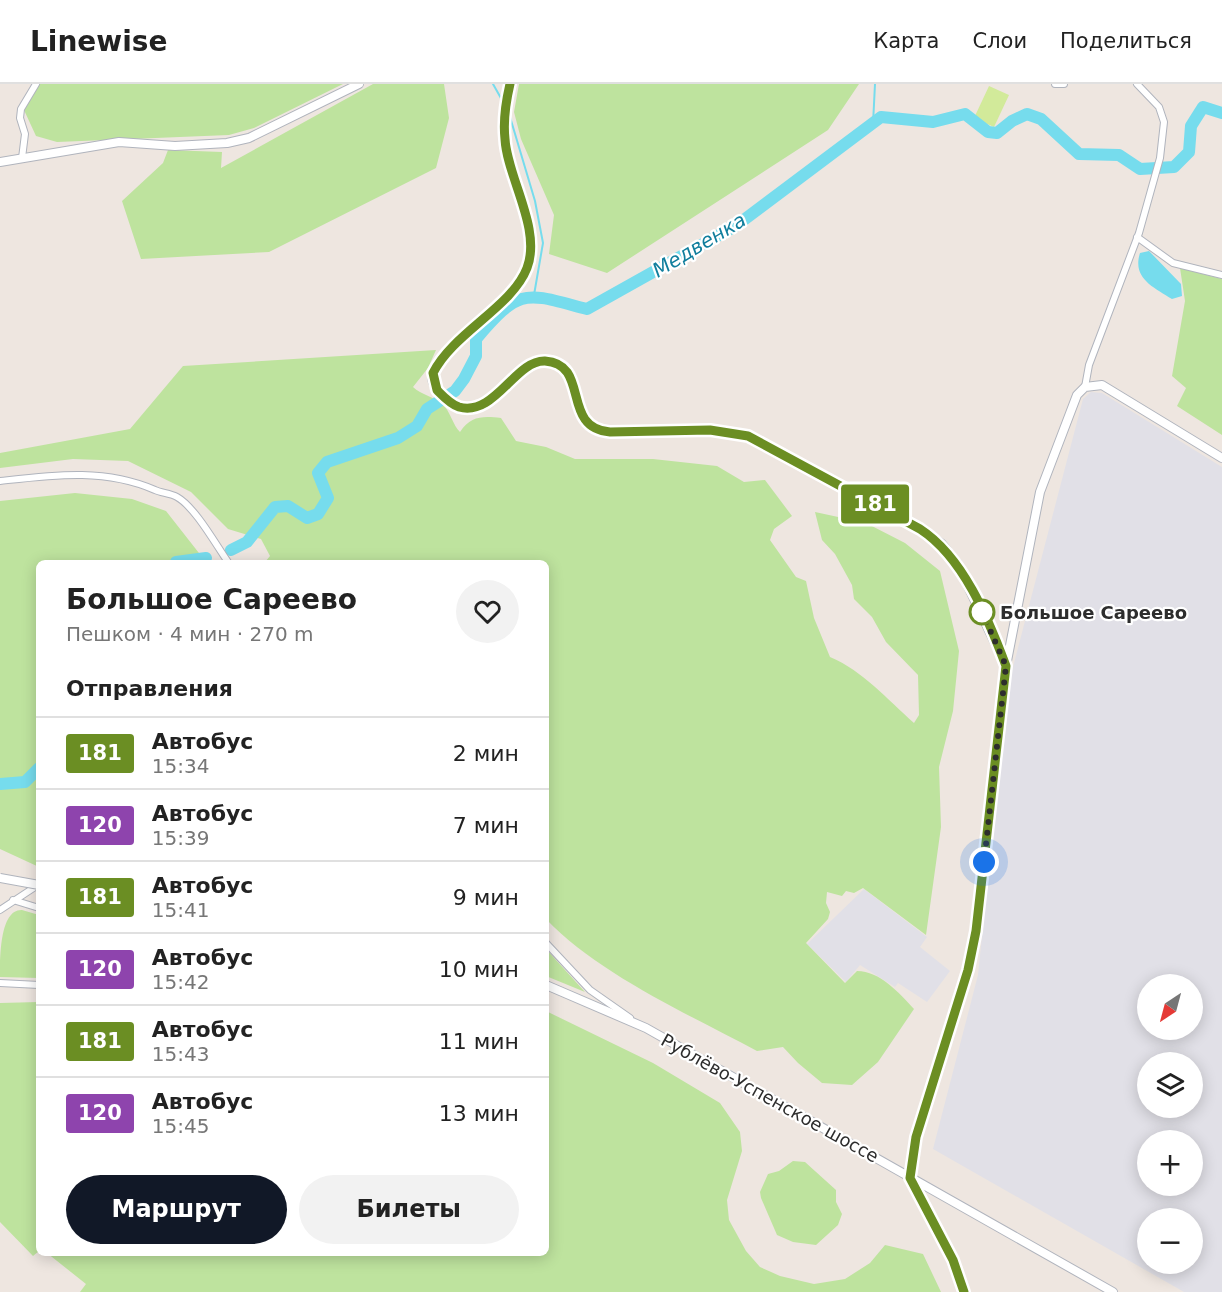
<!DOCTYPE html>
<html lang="ru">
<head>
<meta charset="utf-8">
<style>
	:root { --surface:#fff; --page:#f2f2f2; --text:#222; --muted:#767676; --line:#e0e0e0; --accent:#111827 }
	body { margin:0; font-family:"DejaVu Sans",sans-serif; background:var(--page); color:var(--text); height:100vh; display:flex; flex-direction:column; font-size:22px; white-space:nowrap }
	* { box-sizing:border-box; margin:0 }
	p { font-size:20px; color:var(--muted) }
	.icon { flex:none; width:33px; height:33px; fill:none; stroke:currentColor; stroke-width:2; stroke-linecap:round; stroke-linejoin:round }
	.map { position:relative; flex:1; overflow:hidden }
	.drawer { position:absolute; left:36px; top:476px; width:513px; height:696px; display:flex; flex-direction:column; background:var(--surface); border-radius:9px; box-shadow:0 3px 15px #0003 }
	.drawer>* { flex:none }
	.badge { padding:0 12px; border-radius:4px; font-size:21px; line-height:39px }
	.needle { width:39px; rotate:216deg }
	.buttons { position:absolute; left:1137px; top:890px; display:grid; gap:12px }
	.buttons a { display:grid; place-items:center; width:66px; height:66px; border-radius:50%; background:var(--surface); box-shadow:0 3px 15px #0003; font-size:30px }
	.you { position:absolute; width:30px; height:30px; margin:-15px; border:4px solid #fff; border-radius:50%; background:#1a73e8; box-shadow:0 0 0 9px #1a73e833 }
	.map>.badge { position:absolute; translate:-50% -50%; box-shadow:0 0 0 3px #fff }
	h2 { padding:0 30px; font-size:22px; line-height:54px }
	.round { display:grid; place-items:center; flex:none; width:63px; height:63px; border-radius:32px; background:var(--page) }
	.overview { display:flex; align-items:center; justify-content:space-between; height:102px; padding:0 30px }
	h1 { font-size:28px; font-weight:700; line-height:45px }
	.cta { display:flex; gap:12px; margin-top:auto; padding:12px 30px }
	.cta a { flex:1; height:69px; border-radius:36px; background:var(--accent); color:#fff; font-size:24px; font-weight:700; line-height:69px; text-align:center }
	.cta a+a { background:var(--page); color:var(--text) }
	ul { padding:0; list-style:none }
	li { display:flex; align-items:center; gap:18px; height:72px; padding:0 30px; border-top:2px solid var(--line) }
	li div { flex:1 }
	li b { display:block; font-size:22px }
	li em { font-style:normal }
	li .badge { min-width:66px; font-weight:700; text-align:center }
	header { display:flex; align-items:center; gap:36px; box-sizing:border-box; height:84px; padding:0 30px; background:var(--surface); border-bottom:2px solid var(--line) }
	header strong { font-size:28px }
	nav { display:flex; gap:33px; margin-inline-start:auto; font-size:21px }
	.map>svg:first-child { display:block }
	.industrial { fill:#e1e0e7; fill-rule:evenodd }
	.green { fill:#bee39e }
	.pitch { fill:#d2ea9a }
	.water { fill:#76dced }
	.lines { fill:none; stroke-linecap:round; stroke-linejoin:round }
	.stream { stroke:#76dced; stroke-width:2 }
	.river { stroke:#76dced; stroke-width:12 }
	.minor-casing { stroke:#b0b4bd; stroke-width:8 }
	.tertiary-casing { stroke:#b0b4bd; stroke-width:10 }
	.secondary-casing { stroke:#b0b4bd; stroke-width:10 }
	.minor { stroke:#fff; stroke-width:6 }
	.tertiary { stroke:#fff; stroke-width:8 }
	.secondary { stroke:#fff; stroke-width:8 }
	.secondary-bridge-casing { stroke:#b0b4bd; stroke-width:10; stroke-linecap:butt }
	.secondary-bridge { stroke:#fff; stroke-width:8 }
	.line-casing { stroke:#fff; stroke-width:14 }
	.line { stroke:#6b8e23; stroke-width:9 }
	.walk { stroke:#2d2d2d; stroke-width:6; stroke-dasharray:0 10.8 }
	.stop-dot { fill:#fff; stroke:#6b8e23; stroke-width:3 }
	.labels { text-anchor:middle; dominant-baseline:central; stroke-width:4.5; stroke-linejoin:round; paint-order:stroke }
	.stop-label { font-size:18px; font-weight:bold; fill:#2d2d2d; stroke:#fff; text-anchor:start }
	.street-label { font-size:18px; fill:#2d2d2d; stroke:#fff }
	.water-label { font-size:20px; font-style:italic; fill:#107e9d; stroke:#fff }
</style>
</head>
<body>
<header>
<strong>Linewise</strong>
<nav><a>Карта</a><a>Слои</a><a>Поделиться</a></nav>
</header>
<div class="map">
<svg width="1222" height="1208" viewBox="0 0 1222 1208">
	<rect width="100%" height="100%" fill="#eee6e0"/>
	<path class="industrial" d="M1091,308L1102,309L1222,383V1208H1184L933,1065L978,891L1007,606L1083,315ZM1148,900H1192V945H1148ZM1148,978H1192V1023H1148ZM1148,1056H1192V1101H1148ZM1148,1134H1192V1179H1148Z
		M864,805L927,853L920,863L950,887L927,918L898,899L895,903L860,881L846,898L807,860Z"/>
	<path class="green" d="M39,0H343L254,44L229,51L57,58L36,52L24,26Z
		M373,0H444L449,34L436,84L269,168L141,175L122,117L163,79L168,66L222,68L221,84Z
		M519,0H859L828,46L607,189L549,170L554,131L521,55L514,28Z
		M1180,184L1222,195V351L1177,322L1186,304L1172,292L1185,217Z
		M436,266L428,284L413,303C421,311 435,312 445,323C451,330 453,341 460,348C471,332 482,332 501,334L516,357L546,363L575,375H653L717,382L744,398L765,396L792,432L774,445L770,456L796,493L806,497L814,534L830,573C863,587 887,615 914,639L919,631L918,591L886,558L872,533L854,515L852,501L835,470L822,456L815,428L866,439L905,459L940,487L959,567L953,627L939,683L941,743L926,851L863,804L854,809L846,807L842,812L827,808L826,819L830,828L828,835L806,859L845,899L857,887C880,887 899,909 914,925L878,978L852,1001L822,999L798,979L783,963L757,967C690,931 598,890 546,835V478H265L270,472L261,455L228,445L191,408L128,377L73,375L0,384V369L130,345L183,282Z
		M75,409L132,415L166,427L206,478H39V783L0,765V417Z
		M22,826L39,831V894L0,893C0,872 0,825 22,826Z
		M546,865L585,908L546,892Z
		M39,918V1167L33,1172L0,1138V919Z
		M546,927L653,979L720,1019L740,1048L742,1067L727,1116L729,1136L746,1167L760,1183L780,1192L814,1200L845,1195L870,1179L885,1161L923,1170L941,1208H80L86,1200L47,1169L546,1168Z
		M793,1077L805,1078L836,1106V1118L842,1130L838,1141L816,1161L793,1158L777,1151L761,1114L760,1108L768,1090L779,1087Z"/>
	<path class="pitch" d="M989,2L1009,11L994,43L974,34Z"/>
	<path class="water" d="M1149,167L1181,200L1182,212L1172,215C1153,203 1132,194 1140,169Z"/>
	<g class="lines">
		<path class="stream" d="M493,0L502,16
			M510,33L535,117L543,159L534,211
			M873,40L875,0"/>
		<path class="river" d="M231,466L247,458L275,423L288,422L307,434L318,430L328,414L318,389L327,378L398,354L417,342L427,325L455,307L464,295L476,272V255C521,202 525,209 587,225L737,141L881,33L933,38L965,30L988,48L997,49L1012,37L1027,30L1041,35L1079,70L1119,71L1140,85L1174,83L1189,68L1191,42L1203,23L1222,29
			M176,478L206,474
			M0,700L25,698L39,684"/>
		<g class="minor-casing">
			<path id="minor" d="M1055,0H1064
				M22,74L25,50L20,34L21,25L36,0
				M1137,153L1173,179L1222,191
				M1085,303L1089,281L1139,149L1160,74L1164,38L1159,23L1137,0
				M0,397C54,391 104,384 155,406C161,409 170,409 177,413C195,423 216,461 228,478
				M13,816L39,824
				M0,826L38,801
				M546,859L590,906L630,934
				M0,899L39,901"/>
		</g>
		<g class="tertiary-casing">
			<path id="tertiary" d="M0,78L119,58L175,62L227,59L249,54L359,0
				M1006,582L1040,408L1077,311L1085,303L1102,301L1222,374
				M910,1094L953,1176L964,1208"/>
		</g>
		<g class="secondary-casing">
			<path id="secondary" d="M510,0C506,17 503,37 505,55C507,93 539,141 528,180C516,223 440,253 432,294C434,305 440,309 448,316C483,346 511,283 539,278C576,271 571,319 585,338C591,346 601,347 610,348L710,346L748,352L920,445L942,460L957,479L1006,582L976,847L968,886L916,1053L910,1094
				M546,901L646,944L1113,1208"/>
		</g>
		<use href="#minor" class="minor"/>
		<use href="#tertiary" class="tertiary"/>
		<use href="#secondary" class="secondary"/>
		<g class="secondary-bridge-casing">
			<path id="secondary-bridge" d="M0,794L39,801"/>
		</g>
		<use href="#secondary-bridge" class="secondary-bridge"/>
	</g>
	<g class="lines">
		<g class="line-casing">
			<path id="line" d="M510,0C506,17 503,37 505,55C507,93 542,145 527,184C512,223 453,249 433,289L437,306C443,312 450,320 459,323C495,333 515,276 545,277C591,280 560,344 610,348L710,346L748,352L920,445C963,473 988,534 1006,582L976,847L968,886L916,1053L910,1094L953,1176L964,1208"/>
		</g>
		<use href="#line" class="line"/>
		<path class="walk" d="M982,528L1006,582L984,778"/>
	</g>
	<circle class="stop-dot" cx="982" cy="528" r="12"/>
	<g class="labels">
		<g class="stop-label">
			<text x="1000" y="528">Большое Сареево</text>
		</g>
		<g class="street-label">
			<text transform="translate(770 1014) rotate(29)">Рублёво-Успенское шоссе</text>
		</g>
		<g class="water-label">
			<text transform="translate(699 161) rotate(-31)">Медвенка</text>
		</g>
	</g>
</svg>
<div class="buttons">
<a><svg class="needle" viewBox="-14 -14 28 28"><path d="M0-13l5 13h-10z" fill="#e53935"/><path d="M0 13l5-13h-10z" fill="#767676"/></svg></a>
<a><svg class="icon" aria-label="layers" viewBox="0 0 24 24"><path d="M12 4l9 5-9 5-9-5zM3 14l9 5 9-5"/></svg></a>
<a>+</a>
<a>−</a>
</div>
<div class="you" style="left:984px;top:778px"></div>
<b class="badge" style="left:875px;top:420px;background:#6b8e23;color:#fff">181</b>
<section class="drawer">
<div class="overview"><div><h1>Большое Сареево</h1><p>Пешком · 4 мин · 270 m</p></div><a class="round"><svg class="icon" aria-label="heart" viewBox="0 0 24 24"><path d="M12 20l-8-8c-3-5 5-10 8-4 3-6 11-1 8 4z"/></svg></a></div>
<h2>Отправления</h2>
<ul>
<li><span class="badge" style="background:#6b8e23;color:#fff">181</span><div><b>Автобус</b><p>15:34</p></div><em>2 мин</em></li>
<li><span class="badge" style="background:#8e44ad;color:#fff">120</span><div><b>Автобус</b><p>15:39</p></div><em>7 мин</em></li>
<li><span class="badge" style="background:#6b8e23;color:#fff">181</span><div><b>Автобус</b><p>15:41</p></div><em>9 мин</em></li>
<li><span class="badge" style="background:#8e44ad;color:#fff">120</span><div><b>Автобус</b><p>15:42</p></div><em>10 мин</em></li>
<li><span class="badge" style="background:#6b8e23;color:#fff">181</span><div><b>Автобус</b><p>15:43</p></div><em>11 мин</em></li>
<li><span class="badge" style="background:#8e44ad;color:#fff">120</span><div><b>Автобус</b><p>15:45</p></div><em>13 мин</em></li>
</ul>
<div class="cta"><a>Маршрут</a><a>Билеты</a></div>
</section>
</div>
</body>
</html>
